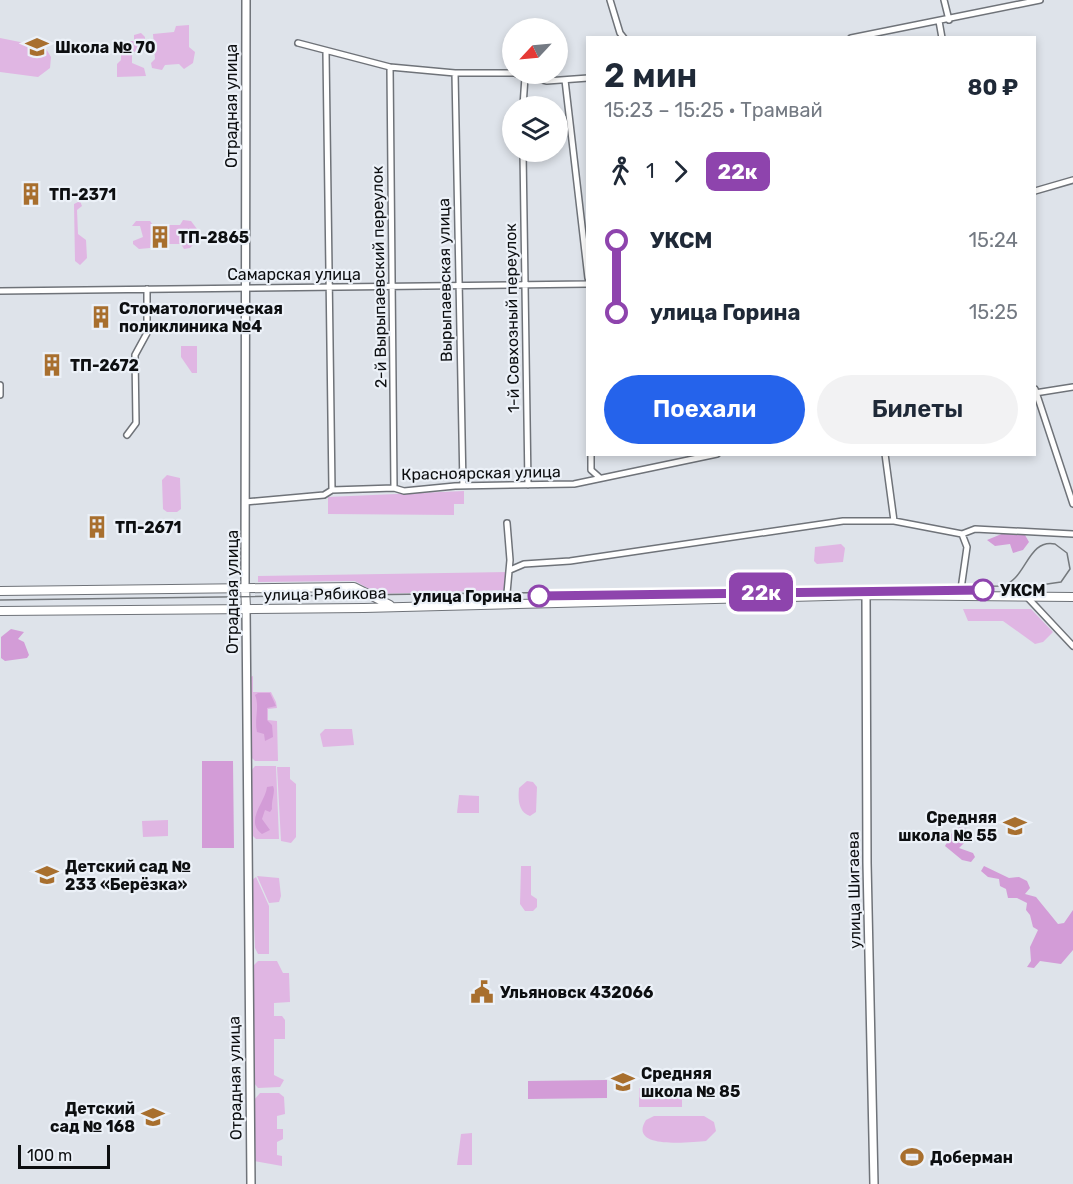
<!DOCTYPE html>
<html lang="ru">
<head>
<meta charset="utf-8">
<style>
	:root { --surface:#fff; --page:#f2f2f3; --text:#1f2937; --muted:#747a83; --accent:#2563eb }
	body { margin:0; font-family:Rubik,sans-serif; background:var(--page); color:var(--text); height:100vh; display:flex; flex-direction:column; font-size:22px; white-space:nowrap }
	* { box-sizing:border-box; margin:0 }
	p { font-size:20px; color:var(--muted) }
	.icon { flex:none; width:33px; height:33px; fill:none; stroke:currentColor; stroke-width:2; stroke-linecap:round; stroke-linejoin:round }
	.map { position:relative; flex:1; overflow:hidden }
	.details { position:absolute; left:586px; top:36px; width:450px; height:420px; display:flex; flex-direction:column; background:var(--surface); border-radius:0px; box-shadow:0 3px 9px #0003 }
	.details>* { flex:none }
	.badge { padding:0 12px; border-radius:9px; font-size:21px; line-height:39px }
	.needle { width:39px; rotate:244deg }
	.fabs { position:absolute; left:502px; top:18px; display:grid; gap:12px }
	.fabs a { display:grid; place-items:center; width:66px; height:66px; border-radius:50%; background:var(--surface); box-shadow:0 3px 9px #0003; font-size:30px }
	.scale { position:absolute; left:18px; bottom:15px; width:92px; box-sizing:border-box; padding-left:6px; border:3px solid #0d0f11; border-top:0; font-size:16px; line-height:21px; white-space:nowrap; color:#0d0f11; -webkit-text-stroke:4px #ecf1f8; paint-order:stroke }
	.map>.badge { position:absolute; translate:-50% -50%; box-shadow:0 0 0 3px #fff }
	.legs { display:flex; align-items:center; gap:9px; height:66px; padding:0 18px; font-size:20px }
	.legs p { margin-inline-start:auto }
	.headline { display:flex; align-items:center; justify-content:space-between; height:102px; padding:0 18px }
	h1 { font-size:33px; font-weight:600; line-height:45px }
	.button { display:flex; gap:12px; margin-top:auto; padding:12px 18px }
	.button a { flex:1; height:69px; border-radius:36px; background:var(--accent); color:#fff; font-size:24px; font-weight:600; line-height:69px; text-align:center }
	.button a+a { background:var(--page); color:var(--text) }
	ul { padding:0 18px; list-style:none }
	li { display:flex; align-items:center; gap:21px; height:72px; font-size:22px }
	li i { display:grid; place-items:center; width:9px; height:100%; margin:0 8px; background:currentColor }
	li i::after { content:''; width:15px; height:15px; margin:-8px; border:4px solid; border-radius:50%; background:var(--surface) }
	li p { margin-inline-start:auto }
	li:first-child i { background:linear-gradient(#0000 50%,currentColor 0) }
	li:last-child i { background:linear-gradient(currentColor 50%,#0000 0) }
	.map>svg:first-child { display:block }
	.green { fill:#e0b6e3 }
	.forest { fill:#d39cd7 }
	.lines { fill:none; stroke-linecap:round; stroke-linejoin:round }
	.minor-casing { stroke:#6f7379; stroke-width:8 }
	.tertiary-casing { stroke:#6f7379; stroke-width:10 }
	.secondary-casing { stroke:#6f7379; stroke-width:10 }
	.minor { stroke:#fff; stroke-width:5 }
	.tertiary { stroke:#fff; stroke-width:7 }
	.secondary { stroke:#fff; stroke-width:8 }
	.tram { stroke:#75797d; stroke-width:1.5 }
	.line-1-casing { stroke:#fff; stroke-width:14 }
	.line-1 { stroke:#8e44ad; stroke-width:9 }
	.stop-1-dot { fill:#fff; stroke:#8e44ad; stroke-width:3 }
	.labels { text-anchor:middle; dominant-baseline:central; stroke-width:4.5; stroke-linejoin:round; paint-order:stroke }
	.poi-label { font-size:16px; font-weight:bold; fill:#0d0f11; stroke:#ecf1f8; text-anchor:start }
	.street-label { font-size:16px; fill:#0d0f11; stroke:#ecf1f8 }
	.stop-label { font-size:16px; font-weight:bold; fill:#0d0f11; stroke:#ecf1f8; text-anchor:start }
</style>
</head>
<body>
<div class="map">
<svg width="1073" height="1184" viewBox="0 0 1073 1184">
	<rect width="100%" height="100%" fill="#dee3ea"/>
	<path class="green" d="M189,25V47L195,52L193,63L184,69L179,64L165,65L162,70L152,68L151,63L155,59L153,34L174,32L176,26Z
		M141,33L145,37L144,51L132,52V63L144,68L146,76L117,77V64L121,60V41H134V35Z
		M0,38L45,47L51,57L50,68L38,77L0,72Z
		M80,201L82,206L77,210L78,234L86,240L87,258L80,265L75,261L74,204Z
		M183,220L191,221L197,229V240L190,248L184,249L181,244H166L163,230H153L150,248L139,249L133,244V241L143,237L140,226H132L136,221H150L153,225H180Z
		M181,346H197V373H192L181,357Z
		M167,475L180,478L181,509L177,512H167L163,509L162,480Z
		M464,491V504H454V515L328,514V497Z
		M841,544L845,548L843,562L817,564L814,561L815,547Z
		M508,572L505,590L378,594L355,581L258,582V576Z
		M963,609H1031L1053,632L1043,642L1035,644L1003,621H968Z
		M253,676V692H271L276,702L277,708L268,709V720L277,721L278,761H255L250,756V677Z
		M325,729H352L354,745L323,747L320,734Z
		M255,766H276L279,839H256L252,835L251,771Z
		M277,767H290V779L296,784V837L291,843L281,841Z
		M527,781L533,782L537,787L536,812L530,816C518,812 518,799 519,788Z
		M459,795L479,796V813H457Z
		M168,820V836L143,837L142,821Z
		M521,866H531V895L537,899V907L533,911H525L520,904Z
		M257,876L279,878L281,896L279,902L269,903Z
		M256,877L269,906V954H258L255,948L252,880Z
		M258,961H277L283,973H289L290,1002L274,1003V1016H282L285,1020V1039H274V1075L284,1080L280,1087L258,1088L254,1083L253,966Z
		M682,1087V1107H639V1088Z
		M260,1093H279L284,1097L285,1114L277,1116V1129H283V1139L277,1142V1155L282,1156V1166L254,1161V1100Z
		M654,1116H704L714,1122L716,1131L706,1141C691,1142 627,1150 646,1120Z
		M472,1133V1165H457L461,1134Z"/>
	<path class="forest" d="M1004,533L1025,535L1029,542L1023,550L1013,553L1010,544L995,546L987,540Z
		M11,629L24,632L18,639L24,642L29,655L27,658L5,661L1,658V637Z
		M270,693L276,706L267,708V720L272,725L273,737L265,741L264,734L257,732C254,719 260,706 255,695L258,693Z
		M202,761H233L234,848H202Z
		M273,786C276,791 271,800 272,809L270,812L265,810L262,819L270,830L262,834C244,821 266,801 267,787Z
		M960,827L966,829L968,833L966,841L959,848L973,853L975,857L971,862L962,860L945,846L952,833Z
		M984,866L1009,878L1019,877L1027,881L1030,888L1025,894L1036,897L1058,924L1064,923L1073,910V950L1061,964L1040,961L1034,968L1027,967L1031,961L1030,947L1038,930L1033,927L1030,915L1026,910L1027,903L1017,898H1008L1006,889L1000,886L999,879L988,877L981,871Z
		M607,1080V1098L528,1099V1081Z"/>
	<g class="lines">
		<g class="minor-casing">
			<path id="minor" d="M610,0L620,33L624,38
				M944,0L949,20
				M939,21L942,38
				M851,38L1040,0
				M298,43L390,67L455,73H513
				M326,52L332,490
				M390,67L394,488
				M455,73L463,486
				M517,74L547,81L588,78
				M565,80L588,278
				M523,106L525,77
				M523,152L528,485
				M1035,191L1073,180
				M0,291L588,284
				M0,385V395
				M1035,389L1073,504
				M1035,393L1073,387
				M127,435L136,423L135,355L147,333V289
				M591,454V470L600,478
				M885,454L894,521
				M245,502L324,495L332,490L394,488L404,491L455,486L574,484L717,454
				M510,570L524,564L570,561L843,521H894L962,534L975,529L1073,534
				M960,596L967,547L962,534
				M1028,598L1073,646
				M506,604L510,560L507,523"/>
		</g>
		<g class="tertiary-casing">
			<path id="tertiary" d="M245,587L246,0
				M866,595L867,863L874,1184
				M246,608L251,1184"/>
		</g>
		<g class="secondary-casing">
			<path id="secondary" d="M245,587L246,608
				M0,591L354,587L390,605
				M0,611L364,608L866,595L1073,597"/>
		</g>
		<use href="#minor" class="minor"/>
		<use href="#tertiary" class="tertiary"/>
		<use href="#secondary" class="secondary"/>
		<path class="tram" d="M0,600L1001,586C1026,582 1027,538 1055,544L1067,553L1070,569L1061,582L1006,590"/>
	</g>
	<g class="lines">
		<g class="line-1-casing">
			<path id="line-1" d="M539,596L983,590"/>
		</g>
		<use href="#line-1" class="line-1"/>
	</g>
	<defs>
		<g id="school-bare" transform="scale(1.8)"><path d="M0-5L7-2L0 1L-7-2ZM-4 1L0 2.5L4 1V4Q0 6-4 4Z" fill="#a86f2e" stroke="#ecf1f8" stroke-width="2.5" paint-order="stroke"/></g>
		<g id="building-bare" transform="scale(1.8)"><path d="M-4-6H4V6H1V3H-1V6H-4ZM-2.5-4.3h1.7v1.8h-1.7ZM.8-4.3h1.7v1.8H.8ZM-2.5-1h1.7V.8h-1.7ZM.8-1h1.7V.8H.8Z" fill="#a86f2e" stroke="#ecf1f8" stroke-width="2.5" paint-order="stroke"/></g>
		<g id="civic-bare" transform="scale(1.8)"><path d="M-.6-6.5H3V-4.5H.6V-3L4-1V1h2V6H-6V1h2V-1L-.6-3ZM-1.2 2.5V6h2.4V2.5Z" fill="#a86f2e" stroke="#ecf1f8" stroke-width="2.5" paint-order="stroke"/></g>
		<g id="stadium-bare" transform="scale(1.8)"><path d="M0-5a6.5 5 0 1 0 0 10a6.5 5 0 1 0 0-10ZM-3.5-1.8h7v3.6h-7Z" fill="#a86f2e" stroke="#ecf1f8" stroke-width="2.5" paint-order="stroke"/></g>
	</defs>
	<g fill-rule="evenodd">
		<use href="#school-bare" x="37" y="47"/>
		<use href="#building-bare" x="31" y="194"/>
		<use href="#building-bare" x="160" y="237"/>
		<use href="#building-bare" x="101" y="317"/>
		<use href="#building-bare" x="52" y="365"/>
		<use href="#building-bare" x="97" y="527"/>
		<use href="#school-bare" x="1015" y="826"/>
		<use href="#school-bare" x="47" y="875"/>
		<use href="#civic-bare" x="482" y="992"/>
		<use href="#school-bare" x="623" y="1082"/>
		<use href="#school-bare" x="153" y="1117"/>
		<use href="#stadium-bare" x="912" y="1157"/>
	</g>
	<g class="stop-1-dot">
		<circle cx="983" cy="590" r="10"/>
		<circle cx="539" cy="596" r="10"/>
	</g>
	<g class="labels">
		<g class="poi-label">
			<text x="55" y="47">Школа № 70</text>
			<text x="49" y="194">ТП-2371</text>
			<text x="178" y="237">ТП-2865</text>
			<text x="119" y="308">Стоматологическая<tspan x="119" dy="18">поликлиника №4</tspan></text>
			<text x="70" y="365">ТП-2672</text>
			<text x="115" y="527">ТП-2671</text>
			<text x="997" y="817" text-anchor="end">Средняя<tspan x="997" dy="18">школа № 55</tspan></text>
			<text x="65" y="866">Детский сад №<tspan x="65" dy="18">233 «Берёзка»</tspan></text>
			<text x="500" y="992">Ульяновск 432066</text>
			<text x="641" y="1073">Средняя<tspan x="641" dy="18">школа № 85</tspan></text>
			<text x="135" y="1108" text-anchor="end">Детский<tspan x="135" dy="18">сад № 168</tspan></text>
			<text x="930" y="1157">Доберман</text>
		</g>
		<g class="street-label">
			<text transform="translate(231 106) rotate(-90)">Отрадная улица</text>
			<text x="294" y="274">Самарская улица</text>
			<text transform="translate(379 277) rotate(-91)">2-й Вырыпаевский переулок</text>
			<text transform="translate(445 280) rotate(-91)">Вырыпаевская улица</text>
			<text transform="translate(512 318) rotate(-91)">1-й Совхозный переулок</text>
			<text transform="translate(481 473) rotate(-1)">Красноярская улица</text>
			<text transform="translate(232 592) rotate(-90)">Отрадная улица</text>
			<text transform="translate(325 594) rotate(-1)">улица Рябикова</text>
			<text transform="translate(854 890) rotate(-91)">улица Шигаева</text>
			<text transform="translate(235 1078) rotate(-91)">Отрадная улица</text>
		</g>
		<g class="stop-label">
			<text x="1000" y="590">УКСМ</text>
			<text x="522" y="596" text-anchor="end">улица Горина</text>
		</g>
	</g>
</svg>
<div class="fabs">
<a><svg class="needle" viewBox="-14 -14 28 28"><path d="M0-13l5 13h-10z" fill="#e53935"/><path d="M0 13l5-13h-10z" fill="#747a83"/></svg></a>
<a><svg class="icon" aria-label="layers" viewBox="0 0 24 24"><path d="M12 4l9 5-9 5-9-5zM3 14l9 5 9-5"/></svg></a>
</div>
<div class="scale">100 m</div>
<b class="badge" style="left:761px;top:592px;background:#8e44ad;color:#fff">22к</b>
<section class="details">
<div class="headline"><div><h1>2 мин</h1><p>15:23 – 15:25 · Трамвай</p></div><b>80 ₽</b></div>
<div class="legs"><svg class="icon" aria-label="walk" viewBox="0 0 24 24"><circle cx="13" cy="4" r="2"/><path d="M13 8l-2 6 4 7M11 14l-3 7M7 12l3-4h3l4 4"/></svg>1<svg class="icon" aria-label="forward" viewBox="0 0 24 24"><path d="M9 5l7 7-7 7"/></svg><b class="badge" style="background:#8e44ad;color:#fff">22к</b></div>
<ul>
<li><i style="color:#8e44ad"></i><b>УКСМ</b><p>15:24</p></li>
<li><i style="color:#8e44ad"></i><b>улица Горина</b><p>15:25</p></li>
</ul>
<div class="button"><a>Поехали</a><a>Билеты</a></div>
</section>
</div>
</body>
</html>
